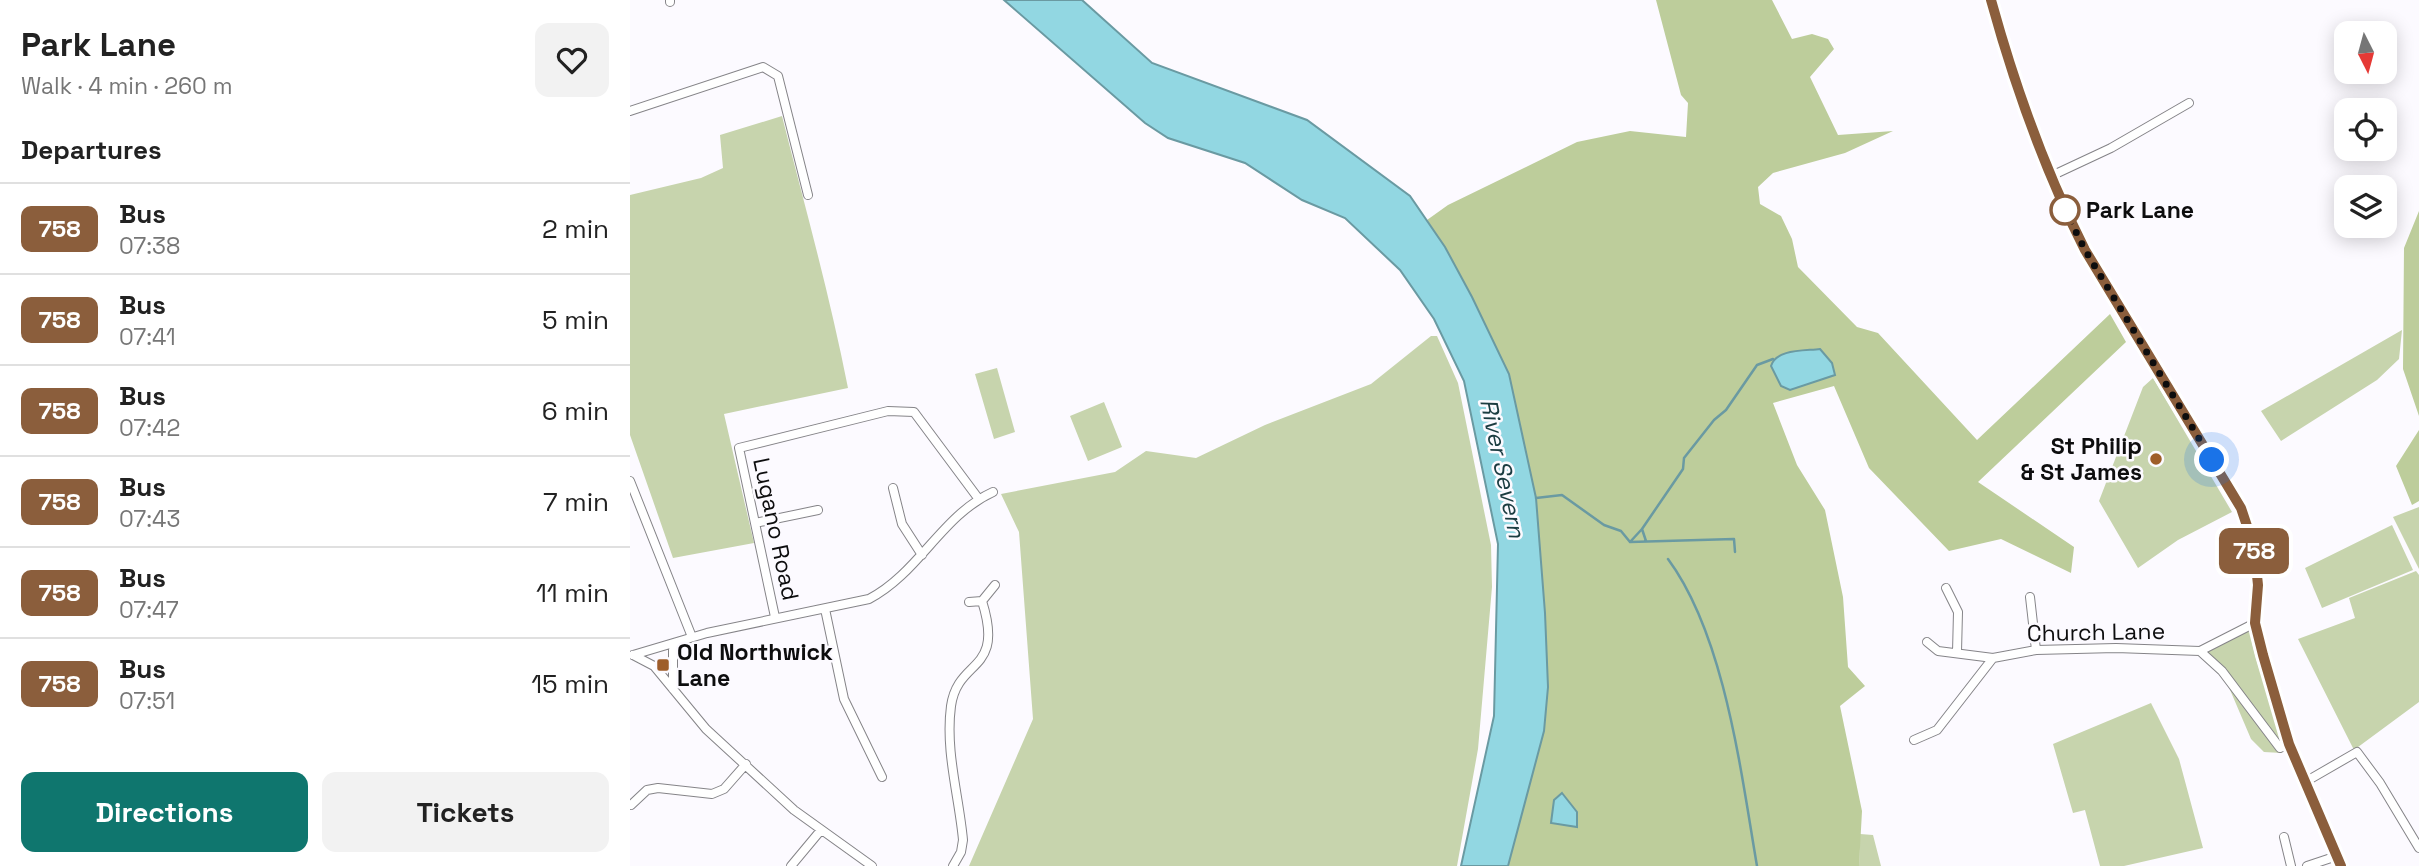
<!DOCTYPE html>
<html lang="en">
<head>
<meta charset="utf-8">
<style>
	:root { --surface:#fff; --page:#f2f2f2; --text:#222; --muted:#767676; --line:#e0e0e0; --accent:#0f766e }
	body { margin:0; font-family:"Space Grotesk",sans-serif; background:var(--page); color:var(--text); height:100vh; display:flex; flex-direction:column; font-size:26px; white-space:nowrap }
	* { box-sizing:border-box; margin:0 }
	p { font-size:23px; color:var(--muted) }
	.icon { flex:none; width:38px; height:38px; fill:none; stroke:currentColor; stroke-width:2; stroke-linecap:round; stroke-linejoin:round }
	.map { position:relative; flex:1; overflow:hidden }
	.drawer { display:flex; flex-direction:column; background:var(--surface); width:630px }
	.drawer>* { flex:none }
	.badge { padding:0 14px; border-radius:10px; font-size:24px; line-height:46px }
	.needle { width:46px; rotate:174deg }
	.tools { position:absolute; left:1704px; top:21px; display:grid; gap:14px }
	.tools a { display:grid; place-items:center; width:63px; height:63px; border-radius:14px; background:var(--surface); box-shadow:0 4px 18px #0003; font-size:35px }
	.you { position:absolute; width:35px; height:35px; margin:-18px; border:5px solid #fff; border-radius:50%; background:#1a73e8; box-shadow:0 0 0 10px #1a73e833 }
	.map>.badge { position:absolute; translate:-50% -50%; box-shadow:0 0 0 4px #fff }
	h2 { padding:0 21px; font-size:26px; line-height:63px }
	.round { display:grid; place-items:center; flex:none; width:74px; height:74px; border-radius:14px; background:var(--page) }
	.head { display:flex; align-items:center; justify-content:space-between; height:119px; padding:0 21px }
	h1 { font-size:33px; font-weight:700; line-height:52px }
	.primary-button { display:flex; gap:14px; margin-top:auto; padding:14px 21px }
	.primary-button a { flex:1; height:80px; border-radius:14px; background:var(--accent); color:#fff; font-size:28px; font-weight:700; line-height:80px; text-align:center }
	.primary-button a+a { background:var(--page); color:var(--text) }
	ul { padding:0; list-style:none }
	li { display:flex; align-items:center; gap:21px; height:91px; padding:0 21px; border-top:2px solid var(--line) }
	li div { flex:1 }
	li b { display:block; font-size:26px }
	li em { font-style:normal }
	li .badge { min-width:77px; font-weight:700; text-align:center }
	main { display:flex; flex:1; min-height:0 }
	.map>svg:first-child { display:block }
	.green { fill:#c7d4ad }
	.forest { fill:#bdcd9b }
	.water { fill:#92d7e2; stroke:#6a9aa2; stroke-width:2 }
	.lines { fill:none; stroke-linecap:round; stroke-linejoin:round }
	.stream { stroke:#6a9aa2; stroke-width:2.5 }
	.minor-casing { stroke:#858488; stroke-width:10 }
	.major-casing { stroke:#858488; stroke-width:11 }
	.minor { stroke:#fff; stroke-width:8 }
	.major { stroke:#fff; stroke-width:10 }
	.line-casing { stroke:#fff; stroke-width:16 }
	.line { stroke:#8b5e3c; stroke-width:10 }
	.walk { stroke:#0d0d0e; stroke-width:7; stroke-dasharray:0 12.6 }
	.stop-dot { fill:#fff; stroke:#8b5e3c; stroke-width:3.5 }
	.poi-dot { fill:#9e5d29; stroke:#fcfaff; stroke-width:2.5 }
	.labels { text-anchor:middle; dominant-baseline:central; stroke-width:5; stroke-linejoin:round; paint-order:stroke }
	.stop-label { font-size:23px; font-weight:bold; fill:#0d0d0e; stroke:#fcfaff; text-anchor:start }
	.poi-label { font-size:23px; font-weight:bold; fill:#0d0d0e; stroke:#fcfaff; text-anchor:end }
	.street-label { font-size:23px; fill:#0d0d0e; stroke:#fcfaff }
	.water-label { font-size:24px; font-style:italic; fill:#1b3c41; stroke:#fcfaff }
</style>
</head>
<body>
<main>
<section class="drawer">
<div class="head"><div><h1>Park Lane</h1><p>Walk · 4 min · 260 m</p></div><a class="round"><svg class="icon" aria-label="heart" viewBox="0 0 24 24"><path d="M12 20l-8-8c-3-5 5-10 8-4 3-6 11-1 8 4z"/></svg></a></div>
<h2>Departures</h2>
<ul>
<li><span class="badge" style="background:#8b5e3c;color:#fff">758</span><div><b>Bus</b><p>07:38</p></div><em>2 min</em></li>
<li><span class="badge" style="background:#8b5e3c;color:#fff">758</span><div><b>Bus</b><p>07:41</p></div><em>5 min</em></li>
<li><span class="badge" style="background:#8b5e3c;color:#fff">758</span><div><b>Bus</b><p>07:42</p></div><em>6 min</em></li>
<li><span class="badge" style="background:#8b5e3c;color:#fff">758</span><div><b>Bus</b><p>07:43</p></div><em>7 min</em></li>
<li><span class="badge" style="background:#8b5e3c;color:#fff">758</span><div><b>Bus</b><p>07:47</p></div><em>11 min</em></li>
<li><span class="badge" style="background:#8b5e3c;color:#fff">758</span><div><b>Bus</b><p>07:51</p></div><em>15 min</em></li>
</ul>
<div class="primary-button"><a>Directions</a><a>Tickets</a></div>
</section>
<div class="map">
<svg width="1789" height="866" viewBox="0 0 1789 866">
	<rect width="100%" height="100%" fill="#fcfaff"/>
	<path class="green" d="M152,116C175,207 200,296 218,388L94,414L124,543L43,558L0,435V195L71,178L93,168L90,135Z
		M1772,330L1769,359L1747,380L1651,441L1631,411Z
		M801,336H807L828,383L861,545L862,587L848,749L827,866H339L403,719L389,532L371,494L485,472L516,451L566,458L635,425L741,384Z
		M367,368L385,432L364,439L345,374Z
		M1523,378L1602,512L1548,540L1508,568L1469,501L1513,387Z
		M474,402L492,447L458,461L440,416Z
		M1789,507V569L1763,517Z
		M1762,525L1783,570L1692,608L1675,568Z
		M1786,571L1789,575V702L1724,750L1668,639L1725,618L1719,598Z
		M1620,629C1624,671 1651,710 1652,753L1634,752L1621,739L1592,671L1570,651Z
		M1521,703L1549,759L1573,848L1494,866H1470L1455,810L1443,813L1423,744Z
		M1230,834L1243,835L1251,866H1229Z"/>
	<path class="forest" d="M1026,0H1142L1162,39L1182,34L1198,39L1204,49L1180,77L1208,135L1263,131L1215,153L1143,173L1128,187L1130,204L1151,216L1162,239L1168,267L1227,327L1248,333L1347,440L1480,314L1496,342L1348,482L1444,547L1441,573L1371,539L1319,551L1239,468L1204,386L1143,403L1167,465L1195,510L1213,597L1218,667L1235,686L1210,706L1232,811L1229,866H878L914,731L918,687L906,498L879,374L842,297L815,247L797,220L818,205L947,142L1000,131L1056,137L1058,103L1051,95Z
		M1789,211V416L1773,369L1774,248Z
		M1789,430V501L1782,505L1766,466Z"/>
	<path class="water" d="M374,0H452L522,63L677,120L780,196L815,247L842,297L879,374L906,498L915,613L918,687L914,731L878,866H831L864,716L868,544L834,381L804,319L770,270L715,218L672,200L615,163L538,138L515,123Z
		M1190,349L1202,363L1205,375L1160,390L1151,386L1141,366C1146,349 1174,351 1190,349Z
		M932,793L947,812V827L921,823L924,800Z"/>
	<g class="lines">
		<path class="stream" d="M906,498L932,495L974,525L991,531L1000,542L1104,539L1105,552
			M1016,541L1012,529L1053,469L1054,458L1084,420L1096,410L1127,365L1143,359
			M1000,542L1012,529
			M1038,559C1095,636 1111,773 1127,866"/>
		<g class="minor-casing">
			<path id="minor" d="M40,0V2
				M0,111L133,67L148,76L178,195
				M1419,177L1481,148L1559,103
				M0,481L62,637
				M263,488L272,524L292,555
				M125,523L188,510
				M1316,588L1328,612L1327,652
				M1400,597L1406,650
				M339,602L352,601L365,585
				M195,609L214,699L252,777
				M145,617L109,448L258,411L284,412L348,498
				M1297,642L1308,651L1363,658
				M1570,651L1592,671L1650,748L1659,744
				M3,655L77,633L239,599C289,573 312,515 363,492
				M3,655L24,666L76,729L164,810L242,866
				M43,689V650L48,642
				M1284,740L1307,730L1363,658L1406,650L1486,648L1570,651L1625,623
				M1675,782L1727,752L1750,783L1789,848
				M1,805L17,790L28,788L82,794L94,789L116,764
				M1654,837L1661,866
				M161,866L191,830
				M323,866L331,852L333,840C329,796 315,751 321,706C328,657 375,674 352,601
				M1677,866L1707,856"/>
		</g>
		<g class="major-casing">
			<path id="major" d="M1361,0C1384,87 1414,169 1455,250L1611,508L1624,547L1628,585L1625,623L1633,655L1659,744L1711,866"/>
		</g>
		<use href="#minor" class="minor"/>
		<use href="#major" class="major"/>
	</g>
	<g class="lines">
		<g class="line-casing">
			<path id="line" d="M1361,0C1385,87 1414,169 1455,250L1611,508L1624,547L1628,585L1625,623L1633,655L1659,744L1711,866"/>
		</g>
		<use href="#line" class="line"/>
		<path class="walk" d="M1435,210L1455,250L1582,460"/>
	</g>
	<circle class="stop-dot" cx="1435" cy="210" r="14"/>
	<g class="poi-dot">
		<circle cx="1526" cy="459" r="7"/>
		<rect x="26" y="658" width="14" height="14" rx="3.5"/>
	</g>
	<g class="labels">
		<g class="stop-label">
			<text x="1456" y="210">Park Lane</text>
		</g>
		<g class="poi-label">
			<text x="1512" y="446">St Philip<tspan x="1512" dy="26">&amp; St James</tspan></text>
			<text x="47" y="652" text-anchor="start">Old Northwick<tspan x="47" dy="26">Lane</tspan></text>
		</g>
		<g class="street-label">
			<text transform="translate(146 529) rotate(78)">Lugano Road</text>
			<text transform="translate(1466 632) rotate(-1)">Church Lane</text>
		</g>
		<g class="water-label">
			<text transform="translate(873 468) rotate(78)">River Severn</text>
		</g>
	</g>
</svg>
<div class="tools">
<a><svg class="needle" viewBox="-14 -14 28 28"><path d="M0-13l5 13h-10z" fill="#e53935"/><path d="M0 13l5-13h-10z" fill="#767676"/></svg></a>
<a><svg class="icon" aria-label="locate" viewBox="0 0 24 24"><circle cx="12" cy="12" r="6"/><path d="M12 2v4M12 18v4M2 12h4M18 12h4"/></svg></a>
<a><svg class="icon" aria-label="layers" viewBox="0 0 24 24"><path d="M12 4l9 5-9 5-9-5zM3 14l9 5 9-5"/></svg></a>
</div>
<div class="you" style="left:1582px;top:460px"></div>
<b class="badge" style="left:1624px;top:551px;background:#8b5e3c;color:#fff">758</b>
</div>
</main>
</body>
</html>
